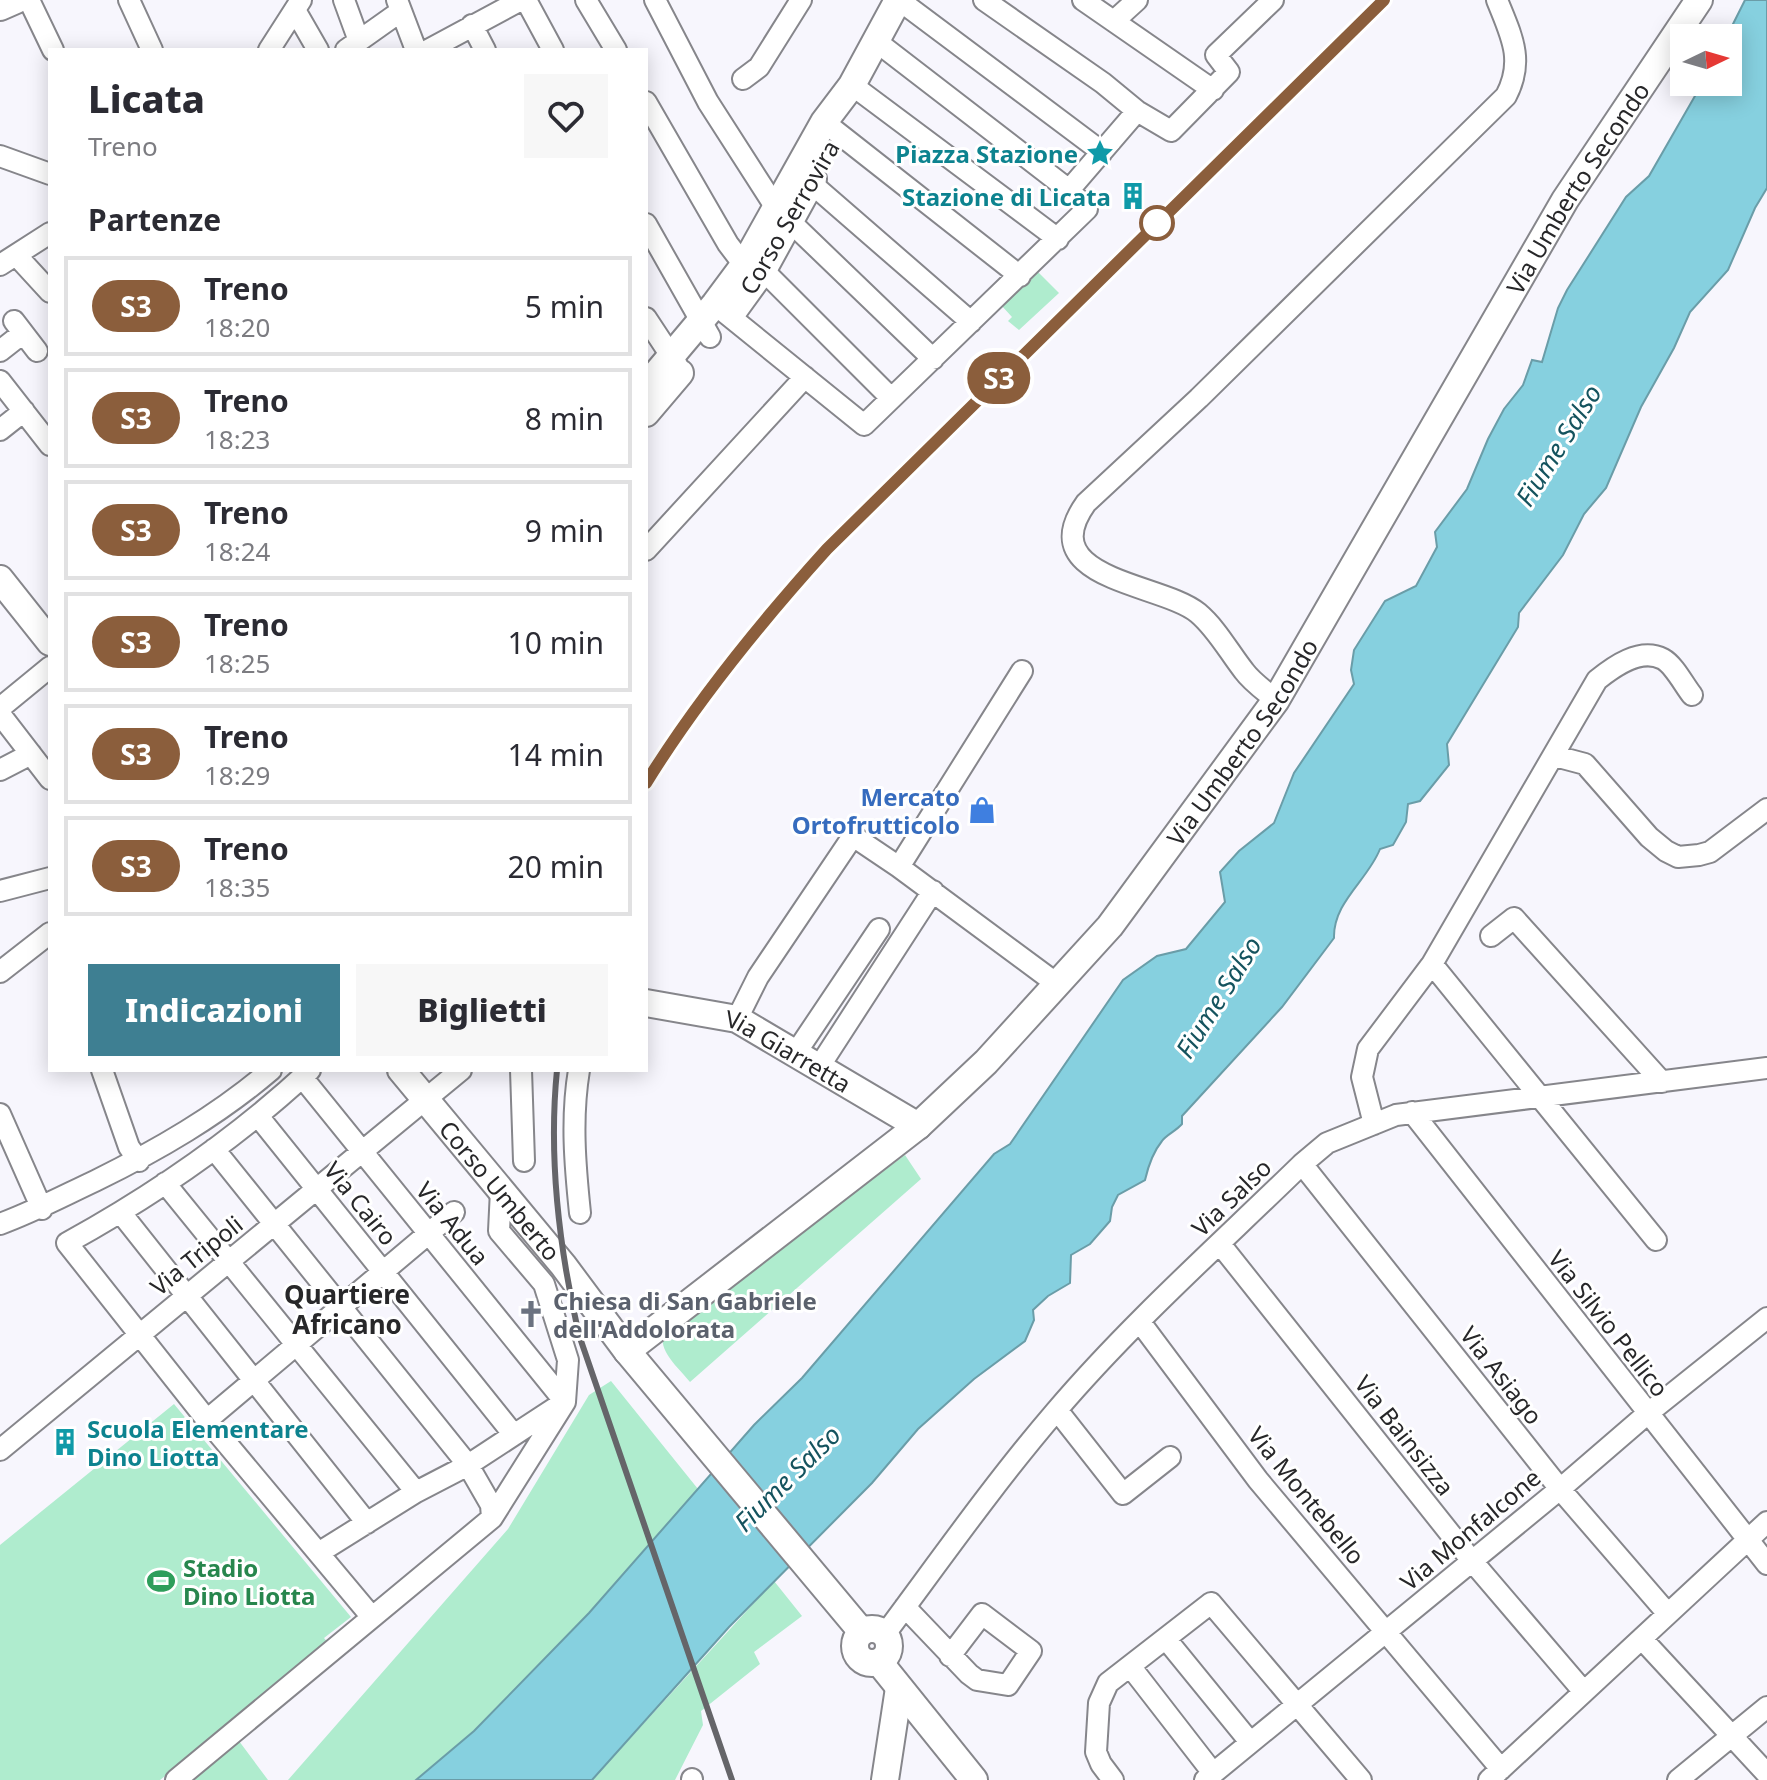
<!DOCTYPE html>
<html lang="it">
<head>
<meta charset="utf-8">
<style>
	:root { --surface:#fff; --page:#f7f7f7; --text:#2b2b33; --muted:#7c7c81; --line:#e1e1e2; --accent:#3e7f92 }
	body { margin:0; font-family:"Noto Sans",sans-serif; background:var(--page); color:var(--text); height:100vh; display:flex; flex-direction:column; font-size:30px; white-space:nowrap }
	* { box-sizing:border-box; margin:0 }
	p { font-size:26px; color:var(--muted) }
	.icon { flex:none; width:44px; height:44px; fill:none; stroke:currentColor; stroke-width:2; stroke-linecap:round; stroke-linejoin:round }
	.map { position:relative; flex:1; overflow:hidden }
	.sheet { position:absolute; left:48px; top:48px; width:600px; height:1024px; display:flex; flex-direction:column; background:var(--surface); border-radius:0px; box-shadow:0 4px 20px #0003 }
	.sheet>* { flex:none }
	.badge { padding:0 16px; border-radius:26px; font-size:28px; line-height:52px }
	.needle { width:52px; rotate:85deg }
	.buttons { position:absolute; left:1670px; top:24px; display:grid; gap:16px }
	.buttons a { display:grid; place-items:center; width:72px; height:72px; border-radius:0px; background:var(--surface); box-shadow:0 4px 20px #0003; font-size:40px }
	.map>.badge { position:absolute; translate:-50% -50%; box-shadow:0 0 0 4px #fff }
	h2 { padding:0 40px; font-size:30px; line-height:72px }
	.round { display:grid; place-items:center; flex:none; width:84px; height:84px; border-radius:0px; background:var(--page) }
	.headline { display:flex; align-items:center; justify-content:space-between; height:136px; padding:0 40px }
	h1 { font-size:38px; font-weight:800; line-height:60px }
	.action { display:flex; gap:16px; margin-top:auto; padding:16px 40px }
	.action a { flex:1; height:92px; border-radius:0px; background:var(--accent); color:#fff; font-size:32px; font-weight:800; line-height:92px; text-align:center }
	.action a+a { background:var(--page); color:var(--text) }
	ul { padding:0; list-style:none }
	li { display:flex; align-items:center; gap:24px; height:100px; margin:0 16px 12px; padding:0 24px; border:4px solid var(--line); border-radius:0px }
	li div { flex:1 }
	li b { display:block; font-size:30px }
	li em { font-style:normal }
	li .badge { min-width:88px; font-weight:700; text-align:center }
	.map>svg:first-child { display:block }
	.green { fill:#afecce }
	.water { fill:#86d0df; stroke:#6a9da8; stroke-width:2 }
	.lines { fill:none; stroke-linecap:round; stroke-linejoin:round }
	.minor-casing { stroke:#86868b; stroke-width:24 }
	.major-casing { stroke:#86868b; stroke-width:30 }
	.minor { stroke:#fff; stroke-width:20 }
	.major { stroke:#fff; stroke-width:26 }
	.rail { stroke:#656569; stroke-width:6 }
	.line-casing { stroke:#fff; stroke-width:18 }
	.line { stroke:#8b5e3c; stroke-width:12 }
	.stop-dot { fill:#fff; stroke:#8b5e3c; stroke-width:4 }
	.labels { text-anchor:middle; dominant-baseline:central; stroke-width:6; stroke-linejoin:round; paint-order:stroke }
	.culture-label { font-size:24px; font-weight:bold; fill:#0d838f; stroke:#fff; text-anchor:end }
	.street-label { font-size:24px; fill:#272729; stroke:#fff }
	.shop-label { font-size:24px; font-weight:bold; fill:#366cbe; stroke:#fff; text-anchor:end }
	.worship-label { font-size:24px; font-weight:bold; fill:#5b616d; stroke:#fff; text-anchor:start }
	.leisure-label { font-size:24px; font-weight:bold; fill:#27864d; stroke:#fff; text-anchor:start }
	.water-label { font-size:26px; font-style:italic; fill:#14535e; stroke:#fff }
	.neighbourhood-label { font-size:26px; font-weight:bold; fill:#272729; stroke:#fff }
</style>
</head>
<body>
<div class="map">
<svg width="1767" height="1780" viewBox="0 0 1767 1780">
	<rect width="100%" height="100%" fill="#f7f6fd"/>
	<path class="green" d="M1034,268L1059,293L1019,330L1008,321L1012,317L1001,305Z
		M905,1155L921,1179L690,1382C679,1368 655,1349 665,1331Z
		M611,1381L698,1489L589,1613L474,1731L416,1780H288L508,1529L589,1395Z
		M174,1404L351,1617L324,1638L329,1644L160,1780H0V1545Z
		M774,1581L802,1616L754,1652L760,1664L701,1711L703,1725L675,1780H592Z
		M239,1741L268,1780H191Z"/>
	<path class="water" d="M1745,0H1767V188L1755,208L1728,270L1690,312L1674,348L1641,407L1606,488L1584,514L1563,555L1519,613L1518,627L1447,744L1449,765L1420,801L1408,804L1406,822L1393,845L1380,849C1368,880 1333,902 1334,938L1282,1007L1182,1116V1124C1176,1131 1166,1135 1162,1141C1153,1152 1148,1167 1145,1180L1118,1195L1112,1207L1110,1221L1090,1244L1071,1255L1070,1283L1048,1296L1033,1310L1034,1320L1025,1341L974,1379L918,1429L872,1483L729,1627L592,1780H416L474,1731L589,1613L754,1425L802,1378L994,1154L1010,1144L1123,980L1157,956L1186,949L1225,902L1220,872L1239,851L1274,823L1294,773L1354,684L1351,670L1354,650L1385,601L1416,586L1437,547L1435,532L1467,489L1488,439L1504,409L1523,385L1532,360L1542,362L1558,308L1567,290L1626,197L1649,176L1703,82H1728L1726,38Z"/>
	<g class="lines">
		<g class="minor-casing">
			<path id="minor" d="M29,0L53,50
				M129,0L152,50
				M344,0L359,41
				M397,0L416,50
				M526,0L553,50
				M586,0L616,50
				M655,0L708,102L776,208L933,359
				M899,0L1102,152
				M984,0L1103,83L1137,111L1171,131L1229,72L1216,55L1273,0
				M1083,0L1213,90
				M295,10L318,50
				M1114,21L1137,0
				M472,25L485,50
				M269,50L301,0
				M346,50L401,11
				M428,50L521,0
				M743,79L759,67L801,0
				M852,85L1058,239
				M646,102L728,244L744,265
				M824,122L1020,276
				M0,156L50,174
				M811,183L971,322
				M1069,190L1137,111
				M646,224L710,337
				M16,255L50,292
				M0,265L50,233
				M763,270L891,398
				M718,307L864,425L1087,209L1069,190L877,42
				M646,318L677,365
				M14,321L37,351
				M0,351L23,333
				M0,381L50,445
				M0,430L24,411
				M646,550L805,377
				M1022,671L899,867L1057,984
				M1276,700C1265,691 1252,682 1244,671C1229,652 1217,629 1198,613C1162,583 1031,580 1086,503L1199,398L1506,96C1525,60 1511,35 1497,0
				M0,708L50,667
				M0,714L50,779
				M1555,756L1585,764L1649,837L1666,851L1678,857L1699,855L1710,852L1767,809
				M0,770L31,754
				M0,891L50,878
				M1491,936L1514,918L1662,1082
				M1432,964L1597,680C1613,667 1640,647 1663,659C1674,665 1684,685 1692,695
				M0,972L50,933
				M737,1019L758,977L853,836L899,867
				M795,1054L879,929
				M819,1067L933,891
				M102,1070L129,1147L139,1161
				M310,1070C237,1138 154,1195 67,1243L207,1420L371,1616
				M521,1070L524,1161
				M579,1070C571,1118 575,1165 580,1213
				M302,1077L565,1402
				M1412,1112L1767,1564
				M0,1114L42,1209
				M258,1116L514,1435
				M1374,1124L1362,1077L1368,1049L1432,964L1656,1240
				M214,1149L468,1465L491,1505L492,1518
				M1302,1164L1560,1489L1668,1614
				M165,1183L416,1492
				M121,1213L367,1523
				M0,1224C33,1212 63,1196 95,1181C158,1150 217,1116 271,1070
				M1220,1244L1472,1561L1584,1692
				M1140,1322L1258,1480L1501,1769
				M1057,1410L1123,1494L1170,1457
				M207,1420L454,1212
				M0,1450L461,1070
				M320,1552L416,1492L468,1465L558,1406
				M905,1607L969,1674L977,1680L1008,1685L1031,1651L982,1614L950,1656
				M885,1634C941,1559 995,1482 1056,1411C1131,1323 1219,1245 1302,1164L1327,1143L1396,1115L1767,1068
				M1166,1639L1250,1742
				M1642,1639L1767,1774
				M1130,1666L1213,1773
				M692,1779V1780
				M176,1780L492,1518L565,1402L568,1360L544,1284L499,1231L501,1190
				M1113,1780L1101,1764L1096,1752L1099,1703L1108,1683L1211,1603L1361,1780
				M1205,1780L1560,1489L1647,1414L1767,1318
				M1489,1780L1767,1522
				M1678,1780L1767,1707"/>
		</g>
		<g class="major-casing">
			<g id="major">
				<path d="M0,7L16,0"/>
				<path d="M734,310L763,270L813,179"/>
				<path d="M646,386L715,304L744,265L824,122L852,85L898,0"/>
				<path d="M646,413L680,373"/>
				<path d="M0,579L50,642"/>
				<path id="s1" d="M646,1003L737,1019L918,1126"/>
				<path id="s2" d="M401,1070L563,1265L627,1351L862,1632"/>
				<path id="s3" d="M627,1351L918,1126L986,1062L1110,926L1276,700L1565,200L1699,0"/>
				<circle cx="872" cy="1646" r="17"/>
				<path d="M879,1662L974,1780"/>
				<path d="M885,1780L899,1688"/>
			</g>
		</g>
		<use href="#minor" class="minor"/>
		<use href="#major" class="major"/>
		<path class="rail" d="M646,783C698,699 761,622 827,549L1385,0
			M557,1070C548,1160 559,1248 579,1335L732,1780"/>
	</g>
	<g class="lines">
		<g class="line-casing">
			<path id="line" d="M646,783C698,699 761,622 827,549L1384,0"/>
		</g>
		<use href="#line" class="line"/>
	</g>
	<defs>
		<g id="sight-bare" transform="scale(2.16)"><path d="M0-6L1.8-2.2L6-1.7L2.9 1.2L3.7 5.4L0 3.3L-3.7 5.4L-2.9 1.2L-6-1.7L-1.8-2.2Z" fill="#0f9aa8" stroke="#fff" stroke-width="2.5" paint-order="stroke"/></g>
		<g id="building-bare" transform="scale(2.16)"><path d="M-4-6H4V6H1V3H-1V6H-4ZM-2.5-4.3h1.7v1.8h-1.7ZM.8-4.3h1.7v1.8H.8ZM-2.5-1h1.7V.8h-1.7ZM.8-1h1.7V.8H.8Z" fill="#0f9aa8" stroke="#fff" stroke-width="2.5" paint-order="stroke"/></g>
		<g id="shop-bare" transform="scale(2.16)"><path d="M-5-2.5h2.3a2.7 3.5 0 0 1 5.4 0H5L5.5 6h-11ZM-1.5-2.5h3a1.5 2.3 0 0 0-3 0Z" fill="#3f7fe0" stroke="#fff" stroke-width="2.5" paint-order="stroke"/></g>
		<g id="church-bare" transform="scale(2.16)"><path d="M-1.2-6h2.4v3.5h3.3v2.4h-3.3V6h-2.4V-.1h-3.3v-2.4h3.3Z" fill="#6b7280" stroke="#fff" stroke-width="2.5" paint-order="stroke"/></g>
		<g id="stadium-bare" transform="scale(2.16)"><path d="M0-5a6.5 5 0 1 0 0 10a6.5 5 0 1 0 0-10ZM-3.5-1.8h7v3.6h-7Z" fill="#2e9e5b" stroke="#fff" stroke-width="2.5" paint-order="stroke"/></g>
	</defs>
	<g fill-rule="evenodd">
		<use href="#sight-bare" x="1100" y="153"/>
		<use href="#building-bare" x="1133" y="196"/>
		<use href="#shop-bare" x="982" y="810"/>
		<use href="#church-bare" x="531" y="1314"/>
		<use href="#building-bare" x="65" y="1442"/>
		<use href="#stadium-bare" x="161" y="1581"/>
	</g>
	<circle class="stop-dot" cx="1157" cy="223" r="16"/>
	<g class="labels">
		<g class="culture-label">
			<text x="1078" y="153">Piazza Stazione</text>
			<text x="1111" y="196">Stazione di Licata</text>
			<text x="87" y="1428" text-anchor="start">Scuola Elementare<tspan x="87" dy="28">Dino Liotta</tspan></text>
		</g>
		<g class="street-label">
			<text stroke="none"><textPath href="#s3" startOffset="1520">Via Umberto Secondo</textPath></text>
			<text transform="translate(789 217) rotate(-60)">Corso Serrovira</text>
			<text stroke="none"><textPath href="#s3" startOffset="872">Via Umberto Secondo</textPath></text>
			<text stroke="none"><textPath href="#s1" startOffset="152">Via Giarretta</textPath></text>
			<text stroke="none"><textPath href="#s2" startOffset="156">Corso Umberto</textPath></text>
			<text transform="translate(1231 1197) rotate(-44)">Via Salso</text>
			<text transform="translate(361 1203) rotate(51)">Via Cairo</text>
			<text transform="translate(453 1223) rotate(51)">Via Adua</text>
			<text transform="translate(196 1255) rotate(-39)">Via Tripoli</text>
			<text transform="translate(1609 1323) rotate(52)">Via Silvio Pellico</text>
			<text transform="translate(1502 1375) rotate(52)">Via Asiago</text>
			<text transform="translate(1405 1435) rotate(52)">Via Bainsizza</text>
			<text transform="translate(1307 1495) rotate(51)">Via Montebello</text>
			<text transform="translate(1470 1529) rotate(-40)">Via Monfalcone</text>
		</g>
		<g class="shop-label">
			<text x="960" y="796">Mercato<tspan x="960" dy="28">Ortofrutticolo</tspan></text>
		</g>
		<g class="worship-label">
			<text x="553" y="1300">Chiesa di San Gabriele<tspan x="553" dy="28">dell'Addolorata</tspan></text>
		</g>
		<g class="leisure-label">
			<text x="183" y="1567">Stadio<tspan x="183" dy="28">Dino Liotta</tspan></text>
		</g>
		<g class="water-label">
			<text transform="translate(1558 445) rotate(-58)">Fiume Salso</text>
			<text transform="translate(1218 997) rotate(-58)">Fiume Salso</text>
			<text transform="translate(787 1478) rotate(-45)">Fiume Salso</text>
		</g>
		<g class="neighbourhood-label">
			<text x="347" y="1294">Quartiere<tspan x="347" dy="30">Africano</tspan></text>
		</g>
	</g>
</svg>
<div class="buttons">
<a><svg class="needle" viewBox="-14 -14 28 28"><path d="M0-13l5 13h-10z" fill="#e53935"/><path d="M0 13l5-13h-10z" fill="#7c7c81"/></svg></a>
</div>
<b class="badge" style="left:999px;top:378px;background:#8b5e3c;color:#fff">S3</b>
<section class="sheet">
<div class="headline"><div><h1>Licata</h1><p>Treno</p></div><a class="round"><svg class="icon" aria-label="heart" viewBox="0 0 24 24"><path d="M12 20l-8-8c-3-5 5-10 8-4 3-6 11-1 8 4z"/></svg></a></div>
<h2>Partenze</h2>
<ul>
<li><span class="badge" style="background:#8b5e3c;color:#fff">S3</span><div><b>Treno</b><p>18:20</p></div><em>5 min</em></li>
<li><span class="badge" style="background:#8b5e3c;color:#fff">S3</span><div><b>Treno</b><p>18:23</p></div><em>8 min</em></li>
<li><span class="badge" style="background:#8b5e3c;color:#fff">S3</span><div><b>Treno</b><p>18:24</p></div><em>9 min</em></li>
<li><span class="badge" style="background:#8b5e3c;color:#fff">S3</span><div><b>Treno</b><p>18:25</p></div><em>10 min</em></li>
<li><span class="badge" style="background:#8b5e3c;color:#fff">S3</span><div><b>Treno</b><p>18:29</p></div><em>14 min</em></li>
<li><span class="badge" style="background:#8b5e3c;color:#fff">S3</span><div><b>Treno</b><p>18:35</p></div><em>20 min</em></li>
</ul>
<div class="action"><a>Indicazioni</a><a>Biglietti</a></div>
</section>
</div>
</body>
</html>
